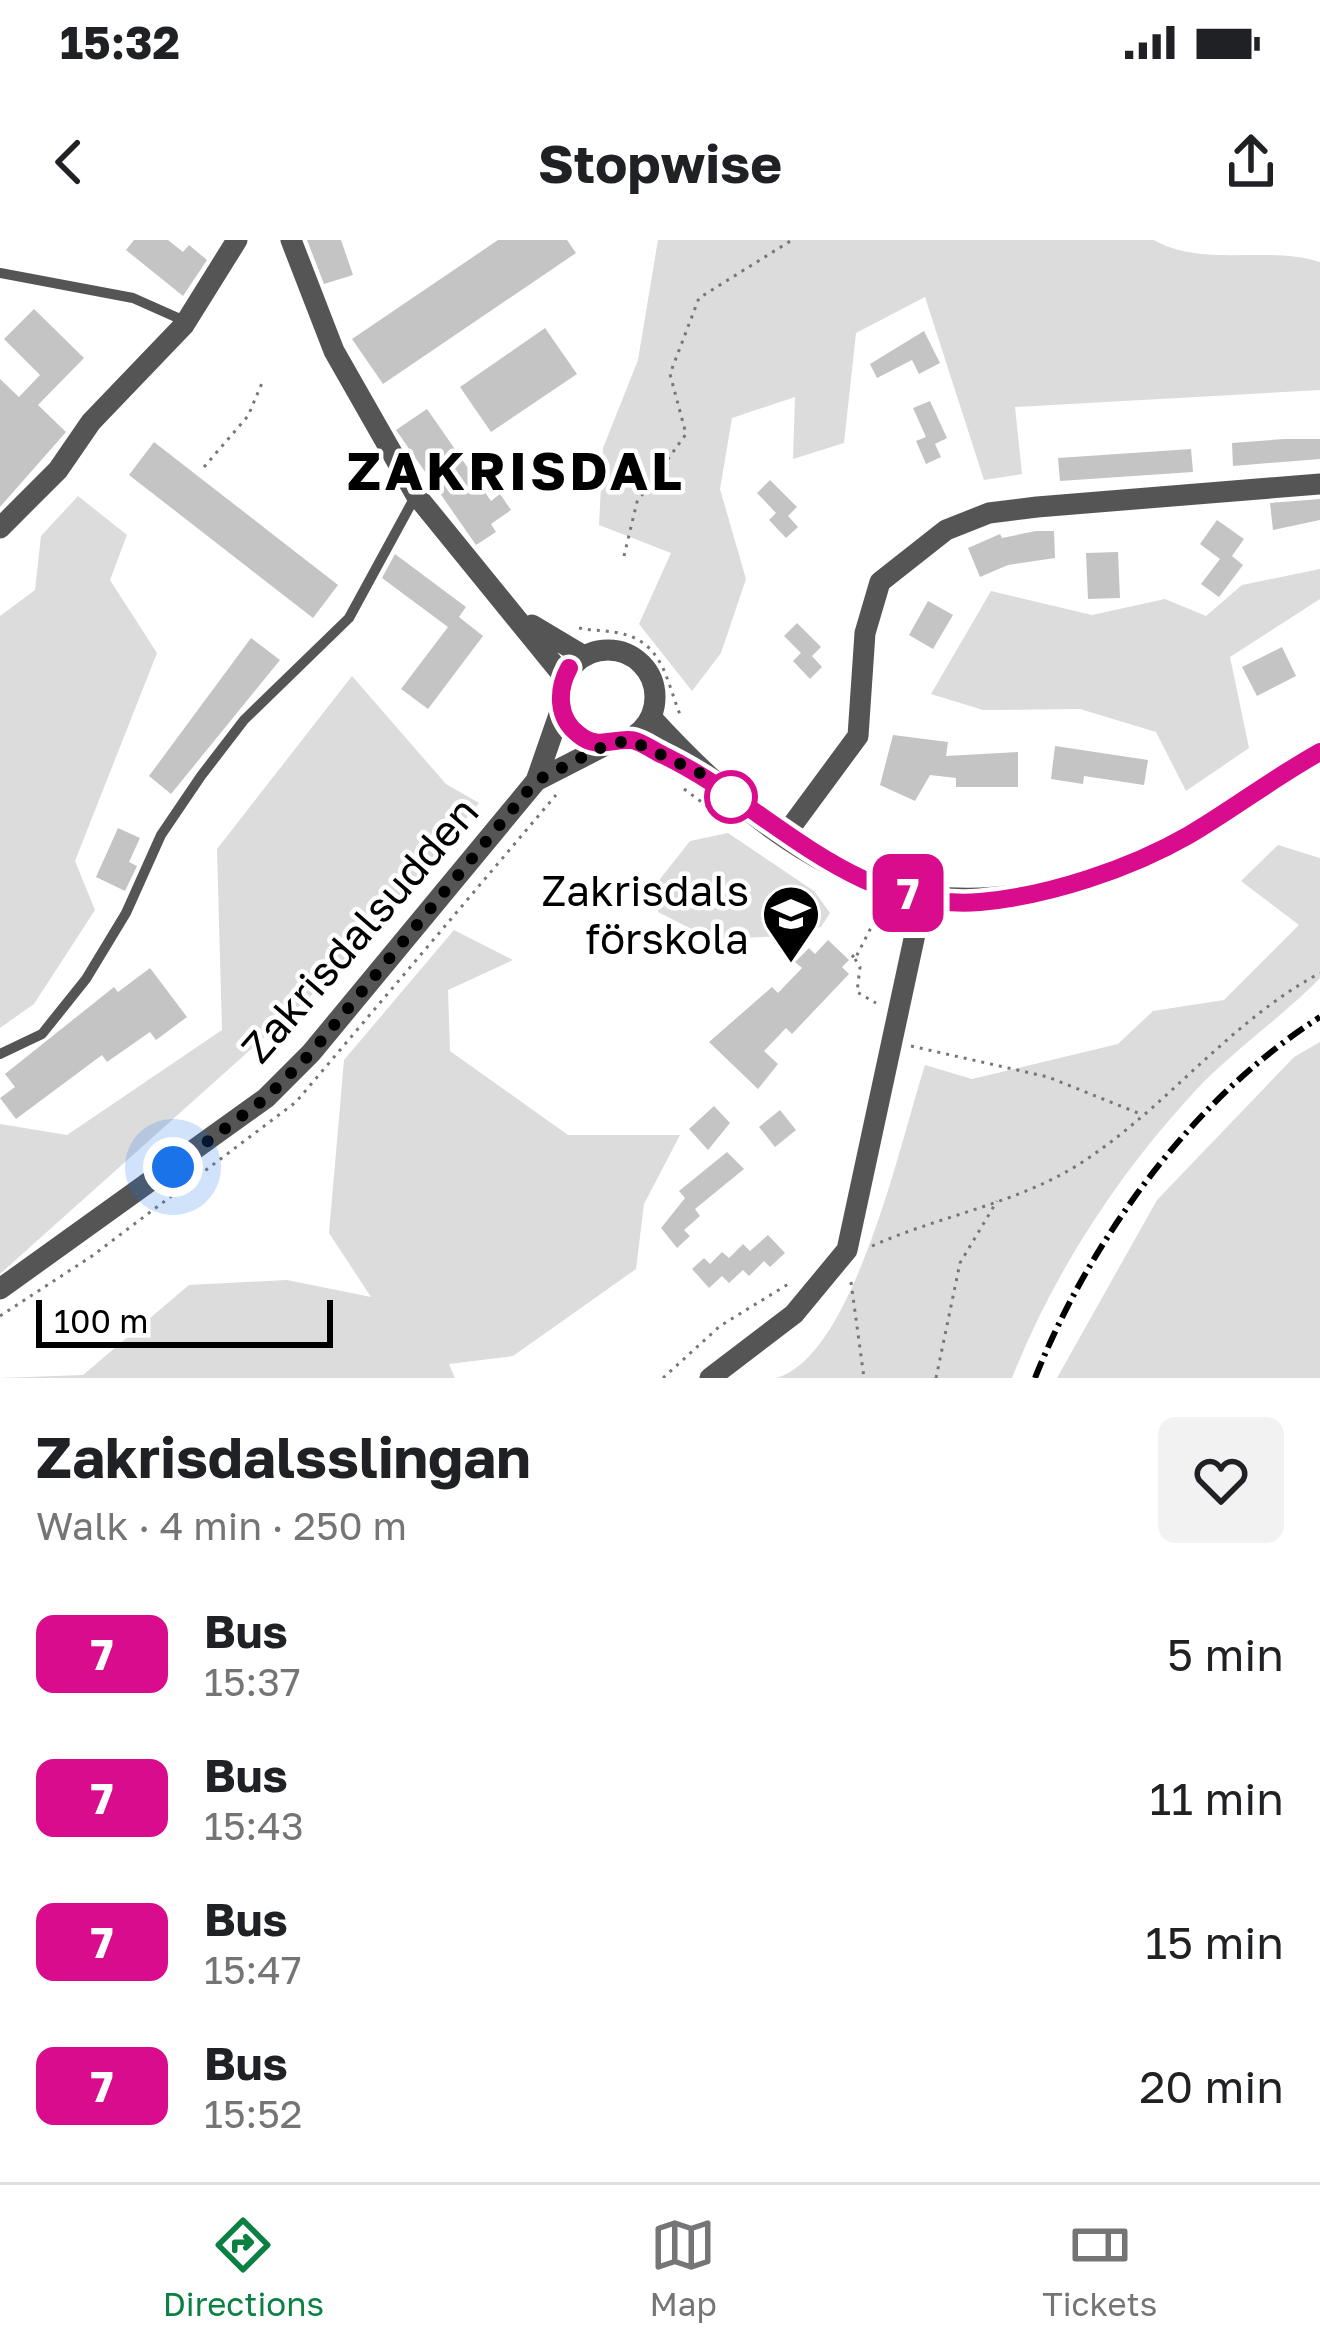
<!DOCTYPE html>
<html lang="en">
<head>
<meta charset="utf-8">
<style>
	:root { --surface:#fff; --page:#f2f2f2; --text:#202124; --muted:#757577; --line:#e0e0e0; --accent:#0b8043 }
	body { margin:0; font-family:"Golos Text",sans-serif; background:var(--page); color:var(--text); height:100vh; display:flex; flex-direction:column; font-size:45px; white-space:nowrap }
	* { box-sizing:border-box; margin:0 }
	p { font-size:39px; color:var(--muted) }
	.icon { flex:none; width:66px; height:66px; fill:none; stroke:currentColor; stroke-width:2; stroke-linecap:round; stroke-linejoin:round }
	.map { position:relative; height:1138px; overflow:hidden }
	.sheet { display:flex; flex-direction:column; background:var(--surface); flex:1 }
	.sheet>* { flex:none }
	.badge { padding:0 24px; border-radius:18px; font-size:42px; line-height:78px }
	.scale { position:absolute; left:36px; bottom:30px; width:297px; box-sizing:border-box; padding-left:12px; border:6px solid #000; border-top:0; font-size:33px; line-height:42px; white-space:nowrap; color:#000; -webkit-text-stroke:9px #fff; paint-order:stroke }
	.you { position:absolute; width:60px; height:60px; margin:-30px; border:9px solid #fff; border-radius:50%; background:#1a73e8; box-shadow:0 0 0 18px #1a73e833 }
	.map>.badge { position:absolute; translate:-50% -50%; box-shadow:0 0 0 6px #fff }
	.round { display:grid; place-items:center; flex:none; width:126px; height:126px; border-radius:18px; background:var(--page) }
	.overview { display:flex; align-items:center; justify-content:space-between; height:204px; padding:0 36px }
	h1 { font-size:57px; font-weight:700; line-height:90px }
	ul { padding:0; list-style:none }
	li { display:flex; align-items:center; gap:36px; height:144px; padding:0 36px }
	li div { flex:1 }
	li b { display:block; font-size:45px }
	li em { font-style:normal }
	li .badge { min-width:132px; font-weight:700; text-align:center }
	.status { display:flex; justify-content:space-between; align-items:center; height:84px; padding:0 60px; background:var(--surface); direction:ltr }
	.status svg { height:33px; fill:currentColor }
	header { display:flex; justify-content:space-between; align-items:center; height:156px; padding:0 36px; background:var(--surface); font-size:54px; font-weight:700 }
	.dock { display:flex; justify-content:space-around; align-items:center; height:168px; border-top:3px solid var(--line); background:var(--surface); font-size:33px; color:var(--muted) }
	.dock a { display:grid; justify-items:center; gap:6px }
	.dock .current { color:var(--accent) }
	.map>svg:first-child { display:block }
	.green { fill:#dcdcdc }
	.building { fill:#c4c4c4 }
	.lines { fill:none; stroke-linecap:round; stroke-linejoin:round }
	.path { stroke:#777; stroke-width:3; stroke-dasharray:3 6; stroke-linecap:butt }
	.lane { stroke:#555; stroke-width:10 }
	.street { stroke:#555; stroke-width:21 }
	.rail { stroke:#000; stroke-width:6; stroke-dasharray:18 6 3 6; stroke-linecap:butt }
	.line-casing { stroke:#fff; stroke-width:27 }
	.line { stroke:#d80c8c; stroke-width:18 }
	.walk { stroke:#000; stroke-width:12; stroke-dasharray:0 21.6 }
	.stop-dot { fill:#fff; stroke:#d80c8c; stroke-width:6 }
	.labels { text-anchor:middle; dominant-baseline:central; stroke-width:9; stroke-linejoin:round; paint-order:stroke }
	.poi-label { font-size:42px; fill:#000; stroke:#fff; text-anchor:end }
	.street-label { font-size:42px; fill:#000; stroke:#fff }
	.district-label { font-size:54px; font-weight:bold; letter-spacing:3px; fill:#000; stroke:#fff }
</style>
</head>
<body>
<div class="status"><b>15:32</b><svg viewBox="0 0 49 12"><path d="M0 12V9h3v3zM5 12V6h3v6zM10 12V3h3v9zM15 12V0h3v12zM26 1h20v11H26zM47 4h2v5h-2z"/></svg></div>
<header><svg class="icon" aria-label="back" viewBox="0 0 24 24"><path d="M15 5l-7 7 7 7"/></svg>Stopwise<svg class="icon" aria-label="share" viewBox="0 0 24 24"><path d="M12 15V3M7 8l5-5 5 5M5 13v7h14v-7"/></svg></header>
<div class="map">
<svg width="1320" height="1138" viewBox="0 0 1320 1138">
	<rect width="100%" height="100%" fill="#fff"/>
	<path class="green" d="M658,0H1154C1203,28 1266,5 1320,22V150L1015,167L1022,234L984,240L925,57L856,93L844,203L793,219L795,157L732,178L720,249L746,339L721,413L692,451L639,384L671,313L599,285L603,208L638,120Z
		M78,256L127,295L110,340L157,413L75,621L95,670L34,764L0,788V376L35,350L41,296Z
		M1320,329V359L1230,417L1249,508L1186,551L1156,492L1080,469L983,470L931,454L991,351L1092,375L1165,359L1206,376L1242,345Z
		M352,436L446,544L479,563L344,726L0,1034V884L67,895L222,790L217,609Z
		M728,593L814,651L830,673L821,687L788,696L711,699L658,672L660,639L690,601Z
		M1278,605L1320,618V738C1281,778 1234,810 1196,850C1118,934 1054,1032 1012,1138H776C854,1117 901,899 925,825L972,839L1118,804L1153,771L1224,760L1299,685L1241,641Z
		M454,690L513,720L448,750L450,811L568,895H680L644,964L636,1029L513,1116L449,1124L455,1138H0L83,1135L189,1045L287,1040L371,1057L329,993L344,820Z
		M1320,802V1138H1057L1157,960L1294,817Z"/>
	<path class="building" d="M134,0H168L183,12L189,5L207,20L183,56L126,10Z
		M307,0H341L353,35L324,44Z
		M498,0H567L576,13L383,144L352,99Z
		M34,69L84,118L38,165L66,192L0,267V139L19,157L40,135L4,99Z
		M545,88L577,134L491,192L460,147Z
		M924,91L940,123L919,134L912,120L877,138L870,124Z
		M930,161L947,198L935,204L941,217L926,224L916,201L926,197L913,168Z
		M427,169L491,261L500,254L511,270L491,284L496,292L476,305L396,190Z
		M1284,199H1320V219L1233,226L1232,203Z
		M154,202L338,345L313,378L129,235Z
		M1191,209L1193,232L1060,241L1058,218Z
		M770,240L797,267L788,276L798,287L786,298L769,280L776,273L757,253Z
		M1320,259V280L1273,290L1270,263Z
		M1217,280L1244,299L1232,316L1243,325L1219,357L1201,344L1220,319L1200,304Z
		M1036,291H1054L1055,318L1008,325L980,337L968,308L1000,294L1002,298Z
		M1118,312L1120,358L1088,359L1086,313Z
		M395,314L466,367L459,377L483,396L428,469L401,449L448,387L382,338Z
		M928,361L953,375L933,409L909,395Z
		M797,383L821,407L812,416L822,427L810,439L793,421L801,413L784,396Z
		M251,398L280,420L171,554L149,536Z
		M1282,407L1296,436L1257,456L1242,427Z
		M893,495L948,502L946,516L1018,512V547H956V538L930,535L915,561L880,545Z
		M1055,506L1148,520L1144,545L1084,536L1083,544L1051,539Z
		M118,588L140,598L129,622L137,626L125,651L96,637Z
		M828,700L849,720L842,727L849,734L792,794L786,788L764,811L778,824L758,849L709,802L772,747L778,753L802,728L795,722L809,708L815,714Z
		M150,728L187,777L156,800L150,792L107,822L102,815L16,879L0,858L15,847L5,834L114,747L118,752Z
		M714,866L730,883L708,910L689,889Z
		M780,870L796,890L775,907L759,887Z
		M727,912L744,929L695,969L700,976L684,990L690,996L677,1008L661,988L685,958L679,951Z
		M768,995L785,1013L770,1027L764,1021L749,1036L743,1030L729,1043L722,1036L709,1048L692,1029L704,1018L710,1024L722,1012L729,1018L743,1004L750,1011Z"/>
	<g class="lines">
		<path class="path" d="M204,227L248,176L262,143
			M624,316L637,262L686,194L670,134L699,58L792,0
			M579,388C592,391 605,390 619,393C664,402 666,441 681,477
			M684,549L730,583
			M852,715L855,719L882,666
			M855,719L860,727L857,752L876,763
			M911,806L1048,837L1143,875
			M872,1006C941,975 1021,963 1084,921C1169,865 1229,782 1320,733
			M851,1042L864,1138
			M0,1076L92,1016L296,862L556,555
			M663,1138L720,1086L790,1043
			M936,1138L960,1023L997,961"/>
		<path class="lane" d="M0,33L133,58L187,82
			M0,814L42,794L86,739L126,673L161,595L201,536L244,480L349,378L416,255"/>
		<path class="street" d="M291,0L334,111L416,255L564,437
			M0,288L58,230L91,182L184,85L237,0
			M532,385L584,416
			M561 457a47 47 0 1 1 94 0a47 47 0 1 1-94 0Z
			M651,477C818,659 951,712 1181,599C1230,575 1272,538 1320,512
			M630,500L694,530
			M536,541L606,505
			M785,595L858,496L865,393L880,342L946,290L989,273L1037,267L1320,244
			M0,1049L266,858L311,813L536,541L561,469
			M710,1138L794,1074L847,1010L923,657"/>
		<path class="rail" d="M1035,1138C1091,998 1192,859 1320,777"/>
	</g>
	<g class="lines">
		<g class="line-casing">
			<path id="line" d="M569,428C557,450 557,478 578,494C597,510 610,499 630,500C639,500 654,511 663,515C769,566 851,672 980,662C1048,656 1130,629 1189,595C1233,569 1275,537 1320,512"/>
		</g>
		<use href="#line" class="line"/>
		<path class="walk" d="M173,927L266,858L311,813L536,541L606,505L630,500L704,535L731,557"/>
	</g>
	<defs>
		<g id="school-pin" transform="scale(3)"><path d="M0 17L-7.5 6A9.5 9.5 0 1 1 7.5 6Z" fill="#000" stroke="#fff"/><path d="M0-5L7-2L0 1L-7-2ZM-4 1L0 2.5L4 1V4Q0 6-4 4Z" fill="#fff"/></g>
	</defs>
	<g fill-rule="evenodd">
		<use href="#school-pin" x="791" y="674"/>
	</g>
	<circle class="stop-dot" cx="731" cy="557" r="24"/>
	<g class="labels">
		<g class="poi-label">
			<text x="749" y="650">Zakrisdals<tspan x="749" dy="48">förskola</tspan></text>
		</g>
		<g class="street-label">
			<text transform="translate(359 689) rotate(-49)">Zakrisdalsudden</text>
		</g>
		<g class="district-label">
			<text x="516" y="229">ZAKRISDAL</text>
		</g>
	</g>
</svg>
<div class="scale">100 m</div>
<div class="you" style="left:173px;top:927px"></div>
<b class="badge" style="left:908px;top:653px;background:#d80c8c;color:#fff">7</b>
</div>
<section class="sheet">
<div class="overview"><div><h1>Zakrisdalsslingan</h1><p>Walk · 4 min · 250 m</p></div><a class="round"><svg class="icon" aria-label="heart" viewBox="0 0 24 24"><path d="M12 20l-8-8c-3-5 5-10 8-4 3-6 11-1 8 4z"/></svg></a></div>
<ul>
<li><span class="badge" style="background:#d80c8c;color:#fff">7</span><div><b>Bus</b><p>15:37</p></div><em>5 min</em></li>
<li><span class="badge" style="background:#d80c8c;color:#fff">7</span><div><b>Bus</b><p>15:43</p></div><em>11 min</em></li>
<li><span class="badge" style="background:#d80c8c;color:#fff">7</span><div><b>Bus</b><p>15:47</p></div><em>15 min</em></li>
<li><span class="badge" style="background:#d80c8c;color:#fff">7</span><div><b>Bus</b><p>15:52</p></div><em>20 min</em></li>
</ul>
</section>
<nav class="dock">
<a class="current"><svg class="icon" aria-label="directions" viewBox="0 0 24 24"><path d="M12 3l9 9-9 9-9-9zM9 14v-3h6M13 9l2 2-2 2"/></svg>Directions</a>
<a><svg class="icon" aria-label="map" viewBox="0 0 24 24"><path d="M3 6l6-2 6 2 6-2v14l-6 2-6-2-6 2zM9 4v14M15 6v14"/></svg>Map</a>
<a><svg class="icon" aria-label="tickets" viewBox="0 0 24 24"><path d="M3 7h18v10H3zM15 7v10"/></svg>Tickets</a>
</nav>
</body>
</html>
